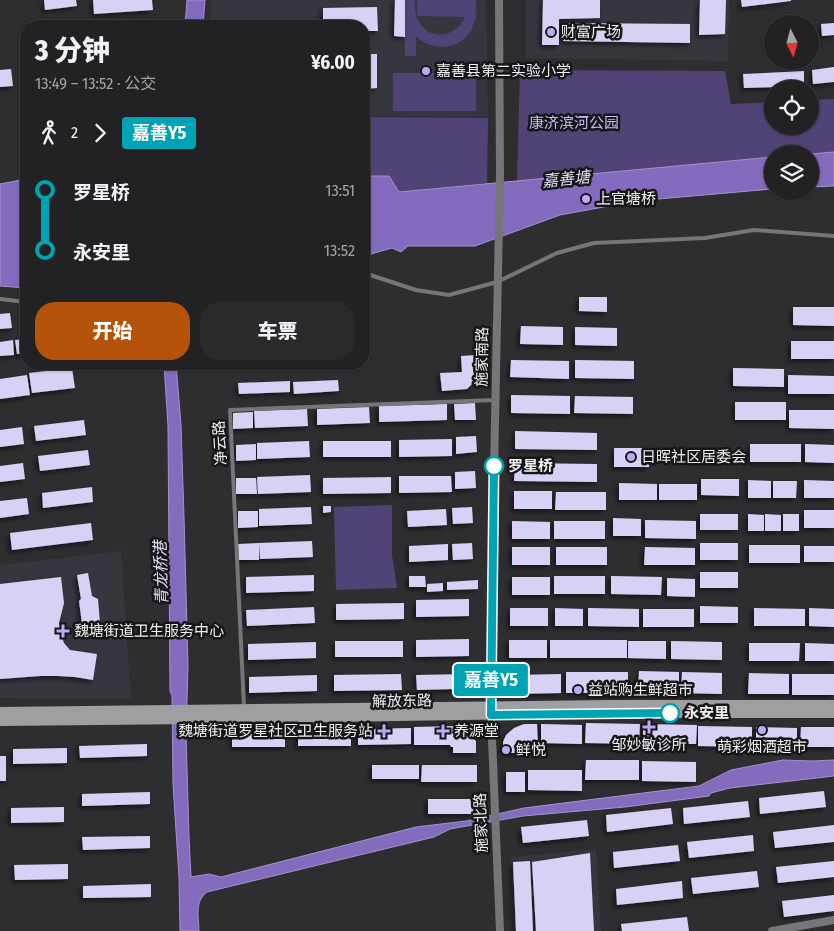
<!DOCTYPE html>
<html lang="zh">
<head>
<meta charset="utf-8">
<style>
	:root { --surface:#222224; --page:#2a2a2c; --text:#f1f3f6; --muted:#a2a4a6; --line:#3f3f41; --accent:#b45309 }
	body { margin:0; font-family:"Fira Sans Condensed","Noto Sans SC",sans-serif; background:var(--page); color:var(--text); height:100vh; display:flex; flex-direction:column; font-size:19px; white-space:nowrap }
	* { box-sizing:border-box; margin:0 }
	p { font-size:16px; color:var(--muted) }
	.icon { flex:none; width:28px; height:28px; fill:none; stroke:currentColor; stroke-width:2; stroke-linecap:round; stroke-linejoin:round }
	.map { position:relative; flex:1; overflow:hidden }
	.side { position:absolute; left:20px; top:20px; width:350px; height:350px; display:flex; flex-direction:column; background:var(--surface); border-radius:20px; box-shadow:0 1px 4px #0004,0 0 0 1px var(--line) }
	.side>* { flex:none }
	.badge { padding:0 10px; border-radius:4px; font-size:18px; line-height:32px }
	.needle { width:32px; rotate:174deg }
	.tools { position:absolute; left:764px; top:15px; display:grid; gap:10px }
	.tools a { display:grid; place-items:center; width:55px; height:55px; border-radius:50%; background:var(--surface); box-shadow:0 1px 4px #0004,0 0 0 1px var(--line); font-size:25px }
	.map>.badge { position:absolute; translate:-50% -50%; box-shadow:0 0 0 2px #fff }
	.legs { display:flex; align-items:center; gap:8px; height:55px; padding:0 15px; font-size:16px }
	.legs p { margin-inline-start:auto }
	.head { display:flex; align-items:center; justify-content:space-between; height:85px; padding:0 15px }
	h1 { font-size:28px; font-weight:800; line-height:38px }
	.cta { display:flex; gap:10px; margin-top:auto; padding:10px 15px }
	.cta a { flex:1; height:58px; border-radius:20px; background:var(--accent); color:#fff; font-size:20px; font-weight:800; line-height:58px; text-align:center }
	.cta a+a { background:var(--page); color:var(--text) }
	ul { padding:0 15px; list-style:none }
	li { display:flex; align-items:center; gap:18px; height:60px; font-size:19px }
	li i { display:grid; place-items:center; width:8px; height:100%; margin:0 6px; background:currentColor }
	li i::after { content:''; width:12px; height:12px; margin:-6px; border:4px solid; border-radius:50%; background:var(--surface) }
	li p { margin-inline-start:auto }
	li:first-child i { background:linear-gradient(#0000 50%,currentColor 0) }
	li:last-child i { background:linear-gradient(currentColor 50%,#0000 0) }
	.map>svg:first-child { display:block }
	.built { fill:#37353e }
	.green { fill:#524377 }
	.water { fill:#836bbe; stroke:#a493ce }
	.building { fill:#d9d1f5; filter:url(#shadow) }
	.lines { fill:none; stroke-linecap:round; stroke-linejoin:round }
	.lane { stroke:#767577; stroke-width:4 }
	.street { stroke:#767577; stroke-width:8 }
	.secondary { stroke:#9f9ea1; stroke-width:10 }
	.line-1-casing { stroke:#fff; stroke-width:11 }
	.line-1 { stroke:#00a3b4; stroke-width:8 }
	.poi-dot { fill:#bda9f5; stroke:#161517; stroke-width:2 }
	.stop-1-dot { fill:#fff; stroke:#00a3b4; stroke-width:2.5 }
	.labels { text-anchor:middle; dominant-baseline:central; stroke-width:5; stroke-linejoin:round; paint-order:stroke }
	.poi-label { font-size:15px; fill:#f0f0f2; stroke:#161517; text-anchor:start }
	.park-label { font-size:15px; fill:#c9b8fa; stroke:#161517 }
	.street-label { font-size:15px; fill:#f0f0f2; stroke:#161517 }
	.stop-label { font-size:15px; font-weight:bold; fill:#f0f0f2; stroke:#161517; text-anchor:start }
	.water-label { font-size:16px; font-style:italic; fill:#e2ddf4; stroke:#161517 }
</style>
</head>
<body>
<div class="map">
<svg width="834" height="931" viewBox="0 0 834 931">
	<defs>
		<filter id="shadow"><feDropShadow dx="-2.5" dy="2.5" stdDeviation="2.5" flood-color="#0009"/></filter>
	</defs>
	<rect width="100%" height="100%" fill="#2e2d30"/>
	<path class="built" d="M211,0H486L488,117L364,116V26H209Z
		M526,0H729L728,61L526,58Z
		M121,551L131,699L0,698V565Z
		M596,849L601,931H513L511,857Z"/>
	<path class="green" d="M405,0H415C415,7 415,14 418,20C428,42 457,38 465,17L417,16V0H476C476,8 477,16 474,23C465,50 436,53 416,37V56H405Z
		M520,70L725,71L731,104L772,102V126H810V100L834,99V152L810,154H772V157L517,181Z
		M393,73H476V111H393Z
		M364,117L488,118L487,183L398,192L389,176H364Z
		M392,505V555L397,588L336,590L334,507Z"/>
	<path class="water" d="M187,0H205L203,26H185Z
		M834,152V186L810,187V154Z
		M772,157V189L636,201L560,215L475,246H408L401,252L392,248L364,256V176H389L399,192Z
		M26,179V288L0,286V184Z
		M164,364H176L181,425L184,517L188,666L186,734L189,837L191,877L209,874L221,877L416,827L466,821L524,808L699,786L731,770L783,760L812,761L834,760V776L730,788L711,793L709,796L625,807L523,816L450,829L434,837L207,892C194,902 199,917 199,931H180L179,877L173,784L172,696L170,691L168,426Z"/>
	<path class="building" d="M44,0H76L77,6L45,10Z
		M93,0H152L153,10L94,14Z
		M395,0H405V37L394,36Z
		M543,0H600V18L559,19V45H542Z
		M700,0H726L725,34L699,35Z
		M741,0H791V1L742,7Z
		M377,7L378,31H364V26H323V8Z
		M563,23L690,24V43L563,41Z
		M834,23V35L822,36L821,24Z
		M364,54H377V88L364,89Z
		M834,67V82L813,84L812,70Z
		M11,69L13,86L0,87V70Z
		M804,71V86L744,88L743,74Z
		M579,297H607V312L579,311Z
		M793,307H834V326L793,325Z
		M10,313L12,328L0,329V314Z
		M521,326L563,327V345L520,344Z
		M575,327L617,328V346L575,345Z
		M26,339V353L17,354L15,340Z
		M13,340L14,355L0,356V342Z
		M791,341H834V359H791Z
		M476,355L478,378L467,389L442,391L440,373L462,372L461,356Z
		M511,360L569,361V379L510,377Z
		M575,360L634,361V379L575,378Z
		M72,368L75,388L32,393L29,373Z
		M733,368L784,369V387L733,386Z
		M27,375L30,395L0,399V379Z
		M788,375L834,376V394H788Z
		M338,380L339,391L294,394L293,382Z
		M290,381V392L239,394L238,383Z
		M511,395L570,396V414L511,413Z
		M575,396L633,397V414L574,413Z
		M735,402H786V420H735Z
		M475,403L476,420H455L454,404Z
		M447,404V420L379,422V406Z
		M369,407L370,423L317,425V409Z
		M307,409L308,426L255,428L254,411Z
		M789,410H834V429L789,428Z
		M253,412V428L233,429V413Z
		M84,420L86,435L36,441L34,426Z
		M22,427L24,444L0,447V430Z
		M515,431L597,433V450L515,449Z
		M476,436L477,452L456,454V437Z
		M452,439V456L399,457V440Z
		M309,441L310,457L257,459V443Z
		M323,441H391V457H323Z
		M256,444V460L236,461V445Z
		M750,444H801V462H750Z
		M805,444L834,445V463L805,462Z
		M614,448H648L649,467H614Z
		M88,450L90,465L40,471L38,456Z
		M23,463L25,479L0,482V466Z
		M515,463L597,464V482L514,481Z
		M475,471L476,488L455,489V472Z
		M310,475L311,492L258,494L257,477Z
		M399,476H451L452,492L399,493Z
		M391,477V493L323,494V478Z
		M236,478H256L257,494H236Z
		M701,479H739V496L701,495Z
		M748,480L771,481V498H748Z
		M804,480L834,481V498H804Z
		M773,481H797L796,498H773Z
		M619,483L657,484V500H619Z
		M659,484H697V500H659Z
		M92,487L93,502L43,508L42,493Z
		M514,491H552V509H514Z
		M556,492H606V510H555Z
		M27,498L29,514L0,518V501Z
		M323,506H331V512L323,513Z
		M311,507L312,524L259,526V509Z
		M472,507L473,523L453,524L452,508Z
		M446,509L447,525L408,527L407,511Z
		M804,510H834V528H804Z
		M238,511H258V527L238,528Z
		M700,514H738V530H700Z
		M748,514L764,515V531H748Z
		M765,514L781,515V531H765Z
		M783,514H799V531H783Z
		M613,518L641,519V536H613Z
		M645,520L696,521V539L645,538Z
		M512,521L550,522V539H512Z
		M554,521H605V539H554Z
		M91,523L93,540L12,550L10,533Z
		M312,541L313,557L260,559L259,543Z
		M259,543V560H239L238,544Z
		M472,543L473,559L453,560L452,544Z
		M700,543H738V560H700Z
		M448,544V560L409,562V546Z
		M749,545H800V563H749Z
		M804,546H834V562H804Z
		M512,547H550V565H512Z
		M556,547H607V565H556Z
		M645,547L695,548V565H644Z
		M700,572H738V588H700Z
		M88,573L92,596L98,599L100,623L93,630L83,631L79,601L81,599L77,575Z
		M314,575V591L246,593V577Z
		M409,576H425L426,587H409Z
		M554,576H605V594H554Z
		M611,576L662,577L661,595L611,594Z
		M61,577L64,603L59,623L61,635L64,643L70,650L97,654L93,680L75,677L58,676H40L0,679V584Z
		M512,577H550V595H512Z
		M667,578L695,579V597L667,596Z
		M478,580V589L447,590V582Z
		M443,583V591L427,592V584Z
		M469,599V616L416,617V600Z
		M404,603V619L336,620V604Z
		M700,606L738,607V623H700Z
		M314,607L315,623L247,626L246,610Z
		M510,608H548V626H510Z
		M555,608L583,609V626H555Z
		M588,608L639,609V627L588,626Z
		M754,608L805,609V626H754Z
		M809,608L834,609V627L809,626Z
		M643,609H694V627H643Z
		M469,639V656L416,657V640Z
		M509,640H547V658H509Z
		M550,640H627V658H550Z
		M335,641H403V657H335Z
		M628,641H666V659L628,658Z
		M671,641L722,642V660L671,659Z
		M316,642V658L248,660V644Z
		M749,643H800L799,661H749Z
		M805,643L834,644V661H805Z
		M639,671L679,672V692H638Z
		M566,672H628V693H566Z
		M682,672L722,673V694L681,693Z
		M749,673L789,674V694H748Z
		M401,674L402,690L334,691V675Z
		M468,674V680H461V687H454V689L417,690L416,675Z
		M561,674V693L513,694V675Z
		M792,674H834V695H792Z
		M317,675V691L249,693V677Z
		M586,723L640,724L639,744L585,743Z
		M524,724H537L538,745H518V753H503V742L506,735L514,728Z
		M541,724L582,725V744L541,743Z
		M643,724L697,725L696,744H643Z
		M458,726V732H467L476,741V753H453V747H451L450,745H414V727Z
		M698,726L752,727V747L698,746Z
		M756,727L797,728V747L756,746Z
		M801,727H834V747H800Z
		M411,728V744L358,745V729Z
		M351,729V746H298V730Z
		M285,730V747H232V731Z
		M147,744V756L80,758L79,746Z
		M67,748V763L13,764V749Z
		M0,756H6V781H0Z
		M586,760H639V780H585Z
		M642,761L696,762V782L642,781Z
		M372,765H419V779H372Z
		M422,765H477V782H421Z
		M528,770H582V791L528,790Z
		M506,772H525V792H506Z
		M824,791L826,807L760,814L759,798Z
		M150,792V804L82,806V794Z
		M428,799H476L475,814H428Z
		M748,801L750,817L684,824L683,808Z
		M64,807V822L11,823V808Z
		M671,808L673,824L607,832L606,815Z
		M587,820L589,836L523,843L521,827Z
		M834,825V842L775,848L773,832Z
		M753,835L754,851L689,858L687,842Z
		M150,836V848L83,850L82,837Z
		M678,845L680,861L614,868L613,852Z
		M590,853L594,931H536L532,862Z
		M530,861L533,931H516L513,862Z
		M834,861V877L778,883L776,867Z
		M68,864V879L15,880L14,865Z
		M757,871L759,887L693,894L691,878Z
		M682,881L683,898L617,905L616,889Z
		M151,884V897L83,898V886Z
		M834,895V911L784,917L782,901Z
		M687,917L689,931H622L621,924Z"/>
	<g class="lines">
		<path class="lane" d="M364,273L416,290L449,295L497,282L557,253L594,243L705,238L754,230L834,236
			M0,299L26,302
			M244,707L230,410L495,400"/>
		<path class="street" d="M499,0L500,173L492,572L491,715L500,931
			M772,931L834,920"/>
		<path class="secondary" d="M0,712L611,705H834
			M0,721L197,719L602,713H834"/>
	</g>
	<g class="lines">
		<g class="line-1-casing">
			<path id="line-1" d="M494,466L491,715L670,713"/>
		</g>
		<use href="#line-1" class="line-1"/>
	</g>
	<g class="poi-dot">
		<circle cx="551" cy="32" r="5"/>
		<circle cx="426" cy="71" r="5"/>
		<circle cx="586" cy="199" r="5"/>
		<circle cx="631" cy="457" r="5"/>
		<path d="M60.5 623.5h5v5h5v5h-5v5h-5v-5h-5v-5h5z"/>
		<circle cx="578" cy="690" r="5"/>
		<path d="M646.5 719.5h5v5h5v5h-5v5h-5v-5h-5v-5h5z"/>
		<circle cx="762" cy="730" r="5"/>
		<path d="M381.5 723.5h5v5h5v5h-5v5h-5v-5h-5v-5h5z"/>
		<path d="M440.5 723.5h5v5h5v5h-5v5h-5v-5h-5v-5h5z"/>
		<circle cx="506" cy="750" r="5"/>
	</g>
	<g class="stop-1-dot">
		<circle cx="494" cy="466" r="9"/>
		<circle cx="670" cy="713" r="9"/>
	</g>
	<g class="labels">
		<g class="poi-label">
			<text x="561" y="32">财富广场</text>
			<text x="436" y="71">嘉善县第二实验小学</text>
			<text x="596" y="199">上官塘桥</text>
			<text x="641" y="457">日晖社区居委会</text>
			<text x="74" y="631">魏塘街道卫生服务中心</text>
			<text x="588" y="690">益站购生鲜超市</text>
			<text x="373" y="731" text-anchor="end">魏塘街道罗星社区卫生服务站</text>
			<text x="454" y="731">养源堂</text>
			<text x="649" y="745" text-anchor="middle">邹妙敏诊所</text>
			<text x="762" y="747" text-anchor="middle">萌彩烟酒超市</text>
			<text x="516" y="750">鲜悦</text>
		</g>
		<g class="park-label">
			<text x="574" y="123">康济滨河公园</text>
		</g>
		<g class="street-label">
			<text transform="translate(482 357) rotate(-89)">施家南路</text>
			<text transform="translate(220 443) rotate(-93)">净云路</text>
			<text transform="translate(402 701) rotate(-1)">解放东路</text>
			<text transform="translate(481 823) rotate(-92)">施家北路</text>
		</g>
		<g class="stop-label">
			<text x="508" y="466">罗星桥</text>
			<text x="684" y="713">永安里</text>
		</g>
		<g class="water-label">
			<text transform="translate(566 179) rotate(-6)">嘉善塘</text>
			<text transform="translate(161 573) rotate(-92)">青龙桥港</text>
		</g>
	</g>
</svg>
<div class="tools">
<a><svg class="needle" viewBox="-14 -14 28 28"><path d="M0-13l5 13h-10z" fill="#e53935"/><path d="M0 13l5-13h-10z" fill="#a2a4a6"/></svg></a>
<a><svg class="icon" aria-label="locate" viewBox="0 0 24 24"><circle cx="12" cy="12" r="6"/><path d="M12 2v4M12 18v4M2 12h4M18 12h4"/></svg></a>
<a><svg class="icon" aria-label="layers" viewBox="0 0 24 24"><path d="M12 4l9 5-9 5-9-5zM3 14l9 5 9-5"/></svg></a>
</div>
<b class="badge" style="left:491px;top:680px;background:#00a3b4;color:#fff">嘉善Y5</b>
<section class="side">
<div class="head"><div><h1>3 分钟</h1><p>13:49 – 13:52 · 公交</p></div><b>¥6.00</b></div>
<div class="legs"><svg class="icon" aria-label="walk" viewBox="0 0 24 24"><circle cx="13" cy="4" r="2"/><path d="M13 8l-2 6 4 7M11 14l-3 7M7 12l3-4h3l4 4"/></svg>2<svg class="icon" aria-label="forward" viewBox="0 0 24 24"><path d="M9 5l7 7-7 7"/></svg><b class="badge" style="background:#00a3b4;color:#fff">嘉善Y5</b></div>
<ul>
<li><i style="color:#00a3b4"></i><b>罗星桥</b><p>13:51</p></li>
<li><i style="color:#00a3b4"></i><b>永安里</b><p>13:52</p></li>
</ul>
<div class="cta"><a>开始</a><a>车票</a></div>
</section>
</div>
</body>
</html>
